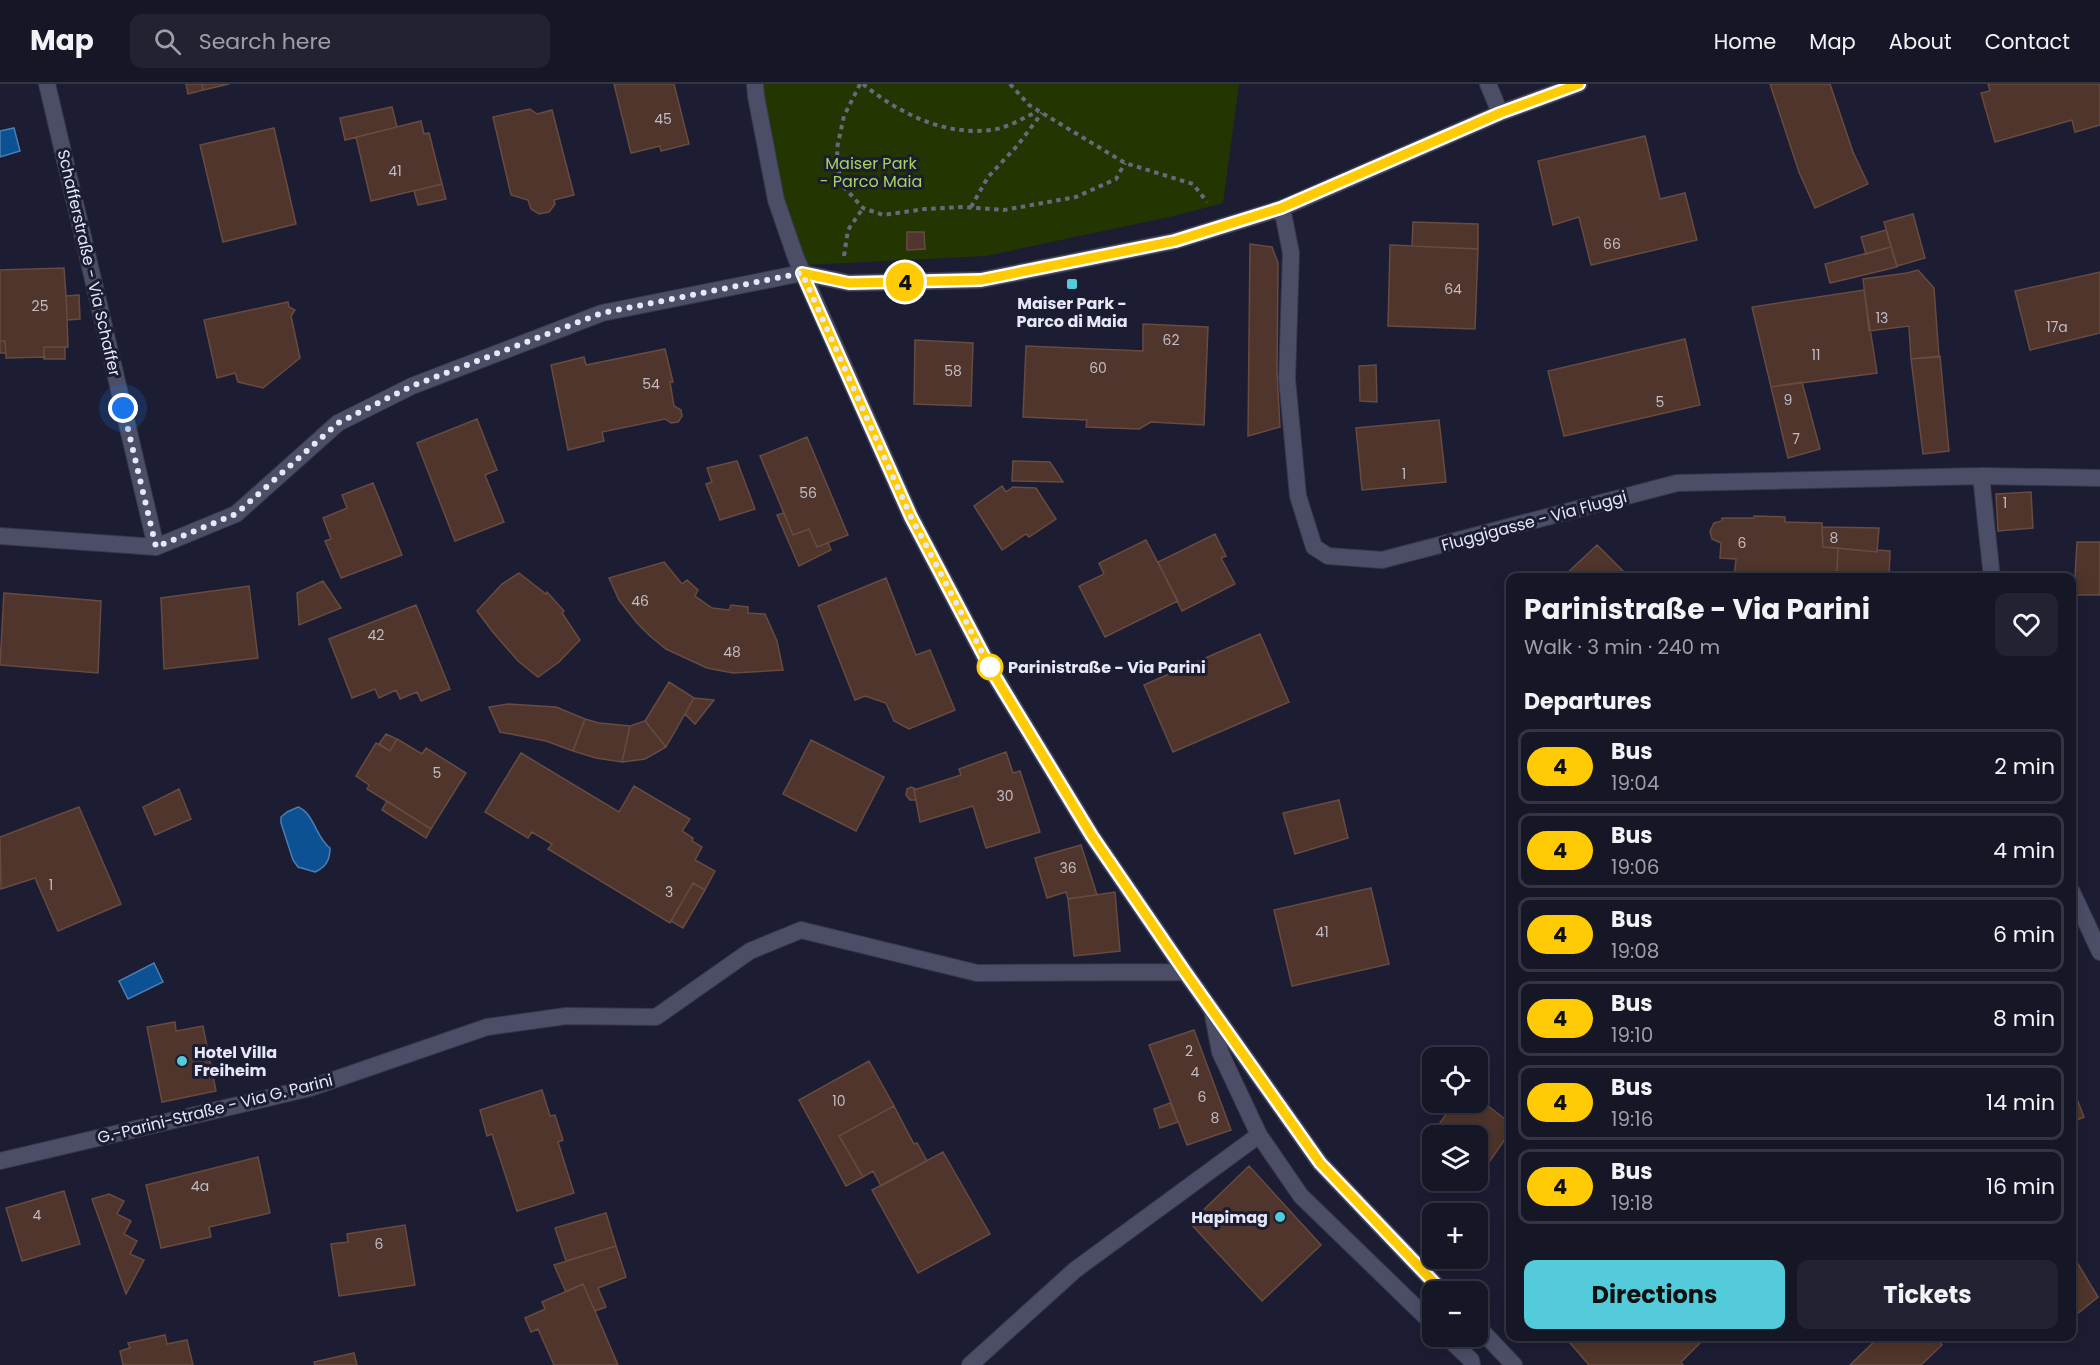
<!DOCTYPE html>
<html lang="en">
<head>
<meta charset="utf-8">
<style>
	:root { --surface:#151626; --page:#222332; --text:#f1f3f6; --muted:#9d9fa7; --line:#343543; --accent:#53cbda }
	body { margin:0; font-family:Poppins,sans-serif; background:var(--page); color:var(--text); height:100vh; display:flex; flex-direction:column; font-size:22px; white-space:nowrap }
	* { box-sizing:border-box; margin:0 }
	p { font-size:20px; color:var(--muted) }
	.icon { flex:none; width:33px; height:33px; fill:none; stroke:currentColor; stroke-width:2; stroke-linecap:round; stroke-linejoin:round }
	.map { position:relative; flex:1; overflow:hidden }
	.panel { position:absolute; left:1506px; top:489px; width:570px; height:768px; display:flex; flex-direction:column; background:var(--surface); border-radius:12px; box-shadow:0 3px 15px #0003,0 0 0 2px var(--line) }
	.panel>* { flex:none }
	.badge { padding:0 12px; border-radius:20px; font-size:21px; line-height:39px }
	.controls { position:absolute; left:1422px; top:963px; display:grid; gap:12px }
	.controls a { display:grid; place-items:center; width:66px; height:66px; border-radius:12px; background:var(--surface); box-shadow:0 3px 15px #0003,0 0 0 2px var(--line); font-size:30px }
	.you { position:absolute; width:30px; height:30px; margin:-15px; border:4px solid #fff; border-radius:50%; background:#1a73e8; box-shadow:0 0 0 9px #1a73e833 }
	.map>.badge { position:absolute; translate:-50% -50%; box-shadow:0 0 0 3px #fff }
	h2 { padding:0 18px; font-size:22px; line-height:54px }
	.round { display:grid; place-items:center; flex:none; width:63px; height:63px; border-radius:12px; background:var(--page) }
	.head { display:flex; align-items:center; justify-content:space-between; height:102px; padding:0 18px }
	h1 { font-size:28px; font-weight:700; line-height:45px }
	.button { display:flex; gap:12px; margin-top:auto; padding:12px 18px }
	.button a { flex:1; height:69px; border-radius:12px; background:var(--accent); color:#111; font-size:24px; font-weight:700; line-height:69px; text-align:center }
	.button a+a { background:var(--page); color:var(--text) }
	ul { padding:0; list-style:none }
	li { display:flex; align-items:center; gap:18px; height:75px; margin:0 12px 9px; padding:0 6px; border:3px solid var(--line); border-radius:12px }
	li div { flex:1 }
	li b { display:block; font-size:22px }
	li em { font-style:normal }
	li .badge { min-width:66px; font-weight:700; text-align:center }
	header { display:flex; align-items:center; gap:36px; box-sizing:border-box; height:84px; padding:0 30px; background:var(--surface); border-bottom:2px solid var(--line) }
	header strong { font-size:28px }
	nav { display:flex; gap:33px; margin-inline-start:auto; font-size:21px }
	.search { width:420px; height:54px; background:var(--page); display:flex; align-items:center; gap:15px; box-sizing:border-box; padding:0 21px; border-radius:12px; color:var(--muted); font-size:22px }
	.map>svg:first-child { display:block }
	.green { fill:#233500 }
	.water { fill:#0c5193; stroke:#4d7eb1; stroke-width:1.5 }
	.building { fill:#4f352b; stroke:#674b41; stroke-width:1.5 }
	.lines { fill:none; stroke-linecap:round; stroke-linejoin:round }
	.minor-casing { stroke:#38384b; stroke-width:18 }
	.path { stroke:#67697c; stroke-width:4; stroke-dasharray:4.5 4.5; stroke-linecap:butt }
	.minor { stroke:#4c4e68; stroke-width:16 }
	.line-casing { stroke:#fff; stroke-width:14 }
	.line { stroke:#ffcb04; stroke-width:9 }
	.walk { stroke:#e6e8f7; stroke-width:6; stroke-dasharray:0 10.8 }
	.poi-dot { fill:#53cbda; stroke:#1c1d33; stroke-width:2 }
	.stop-dot { fill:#fff; stroke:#ffcb04; stroke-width:3 }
	.labels { text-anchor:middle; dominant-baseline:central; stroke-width:6; stroke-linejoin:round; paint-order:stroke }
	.number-label { font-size:14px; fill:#c0bbc4 }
	.park-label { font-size:16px; fill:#a6d55f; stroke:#1c1d33 }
	.street-label { font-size:16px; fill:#e6e8f7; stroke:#1c1d33 }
	.poi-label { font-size:16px; font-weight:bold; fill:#e6e8f7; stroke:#1c1d33 }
	.stop-label { font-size:16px; font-weight:bold; fill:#e6e8f7; stroke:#1c1d33; text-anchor:start }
</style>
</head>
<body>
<header>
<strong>Map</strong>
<div class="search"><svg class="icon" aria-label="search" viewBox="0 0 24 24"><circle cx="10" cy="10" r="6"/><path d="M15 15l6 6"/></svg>Search here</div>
<nav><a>Home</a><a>Map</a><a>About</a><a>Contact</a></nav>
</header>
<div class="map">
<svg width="2100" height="1281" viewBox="0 0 2100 1281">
	<rect width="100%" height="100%" fill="#1c1d33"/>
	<path class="green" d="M761,0H1239L1223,119L1174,132L986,172L804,181L783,113Z"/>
	<path class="water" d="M14,44L20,67L0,73V47Z
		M298,723C314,729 316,754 330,764C330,776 326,783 315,788L298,783L293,776L281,739V733L287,728Z
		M154,879L163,898L128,915L119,897Z"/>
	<path class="building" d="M186,0H202L203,6L188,10Z
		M202,0H229L203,6Z
		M614,0H674L689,60L661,67L660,62L631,69Z
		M1770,0H1830L1853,68L1868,100L1815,124L1799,88Z
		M1988,0H2100V41L2075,48L2072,36L1995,58L1981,9L1990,7Z
		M392,23L397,43L345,56L340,34Z
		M530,25L537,30L552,26L574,111L554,116L555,120L549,128L539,130L531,125L528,116L511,111L493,33Z
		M421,37L424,50L429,49L442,100L371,117L356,53Z
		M274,44L296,140L223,158L200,61Z
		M1645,52L1660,115L1685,109L1697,156L1591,181L1579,133L1553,141L1538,77Z
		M442,100L446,115L418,121L414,107Z
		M1913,130L1925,174L1897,182L1884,138Z
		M1413,138L1478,140V165L1412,162Z
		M1886,146L1891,163L1866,170L1861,153Z
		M907,148H924L925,165L907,166Z
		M1250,160L1272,163L1278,179L1277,288L1280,343L1248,352Z
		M1390,161L1478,165L1475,245L1388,242Z
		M1891,163L1897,183L1830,199L1825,180Z
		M64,184L66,212L79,211L80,235L67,236L68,263H65V275H44L45,273L6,274V269H0V186Z
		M1918,186L1934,204L1939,273L1911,275L1909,242L1869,247L1863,195L1907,189Z
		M2100,188V249L2030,266L2015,207Z
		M1864,206L1877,289L1771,303L1752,223Z
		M79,211L80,235L67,236L66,212Z
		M288,218L289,223L295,226L291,232L300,274L263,304L238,298L235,289L217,294L204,236Z
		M1143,240L1208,243L1204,341L1151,338L1139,345L1086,343L1087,336L1023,333L1026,262L1143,267Z
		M1685,255L1700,321L1564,352L1548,287Z
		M915,256L973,259L971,322L914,320Z
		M0,257H5L6,269H0Z
		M44,263H65V275H44Z
		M665,265L673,298H670L674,322L681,326L682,332L678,338L671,339L665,335L602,348L604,357L568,366L551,281L584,273L586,281Z
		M1940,272L1949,367L1923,370L1911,275Z
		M1376,281L1377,318L1360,317L1359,282Z
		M1802,298L1820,365L1788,374L1771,303Z
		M477,335L497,386L485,391L504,438L455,457L417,359Z
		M1439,336L1446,398L1362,406L1356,344Z
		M807,353L848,451L817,463L809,445L793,451L760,372Z
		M737,377L755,425L720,436L706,400L712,398L707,384Z
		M1013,377L1050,378L1063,398L1012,397Z
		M373,399L402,471L341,494L325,457L331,455L323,434L347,424L342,411Z
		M1002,402L1006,408L1013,403L1036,404L1056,435L1029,453L1026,450L1002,466L974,422Z
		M2031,408L2033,444L1998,447L1996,410Z
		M784,429L793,451L809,445L817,463L828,459L831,466L799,482L777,431Z
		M1754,432L1785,433V438L1822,439L1823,463L1838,464L1837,486L1835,488H1820V494H1734L1736,475L1720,474L1721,459L1712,455L1710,447L1714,439L1722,437V434H1754Z
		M1822,443L1879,444L1877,468L1823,463Z
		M1215,450L1226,472L1221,474L1235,500L1182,527L1158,478Z
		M1146,456L1178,517L1105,553L1079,502L1104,490L1099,479Z
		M2077,458H2100V511H2074Z
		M1597,461L1630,494H1562Z
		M1838,464L1877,468L1878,466L1890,467L1889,494H1820V488H1835L1837,486Z
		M664,478L682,500L687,496L698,506L695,512L712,524L729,526L731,521L748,523V529L765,530L777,557L783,586L733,589L707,584L666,565L650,552L637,539L619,516L609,494Z
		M519,489L546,510L547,508L564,527L562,529L580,556L559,578L538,593L518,577L492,547L477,527L502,500Z
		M886,494L916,571L930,566L955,626L909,645L894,637L886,619L865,612L855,616L818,522Z
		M323,497L341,524L299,541L297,509Z
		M249,502L258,574L164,585L161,514Z
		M4,509L101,517L98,589L0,581Z
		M416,521L450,605L421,617L417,608L400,615L396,606L379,614L375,605L352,614L329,555Z
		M1260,550L1289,618L1173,668L1144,601Z
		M669,598L694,614L666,663L645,637Z
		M694,614L714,616L695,640L685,630Z
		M508,620L556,623L585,635L573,667L546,657L500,648L489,623Z
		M585,635L599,639L630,642L622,678L596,674L573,667Z
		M645,637L666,663L645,675L622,678L630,642Z
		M386,650L397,655L390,667L379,660Z
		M397,655L422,670L426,664L466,689L431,745L367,705L369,701L356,692L376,659L390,667Z
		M811,656L884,693L856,747L783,710Z
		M1006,668L1013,689L1020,687L1040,748L986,764L973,722L920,738L914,706L961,691L959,685Z
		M521,669L619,728L634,702L690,735L682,747L693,754L692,757L702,763L695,776L715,787L705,806L693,799L670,839L548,765L552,760L532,748L528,754L485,728Z
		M911,703L916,705L914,706L916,715L914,716H910L906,711L907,705Z
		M179,705L191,735L155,751L143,723Z
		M1339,716L1348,754L1295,770L1283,729Z
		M387,717L431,745L426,754L382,726Z
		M79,723L121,820L58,847L35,794L1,805L0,753Z
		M1081,761L1097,811L1068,815L1066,808L1047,814L1035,774Z
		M693,799L705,806L683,844L671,837Z
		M1371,804L1389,880L1292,902L1274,826Z
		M1115,808L1120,867L1074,872L1068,815Z
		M175,938L176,947L203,942L216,1007L162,1018L147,943Z
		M1194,946L1231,1046L1187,1061L1149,961Z
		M869,977L894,1022L839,1052L863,1093L846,1102L799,1016Z
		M2072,1002L2084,1033L2072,1038Z
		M542,1006L550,1032L555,1031L563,1056L558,1058L574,1109L517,1127L492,1050L487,1052L480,1026Z
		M1478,1014L1510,1039V1048L1478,1094V1052H1432V1063L1426,1058L1455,1018H1478Z
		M1170,1019L1178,1038L1160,1044L1154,1025Z
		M894,1022L914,1060L917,1059L927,1077L881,1102L873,1087L863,1093L839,1052Z
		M943,1068L990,1150L918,1189L872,1106Z
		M258,1073L270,1129L209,1143L211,1153L161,1164L146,1101Z
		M1249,1082L1321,1161L1262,1217L1190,1139Z
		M64,1107L80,1160L22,1177L6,1124Z
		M109,1110L124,1117L117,1130L131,1137L124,1150L137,1157L130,1170L144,1176L126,1210L92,1115Z
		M606,1129L616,1162L566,1177L555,1144Z
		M405,1141L415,1201L339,1212L331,1160L348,1158L347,1150Z
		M616,1162L626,1193L598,1204L606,1223L595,1227L583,1200L566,1208L554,1181Z
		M2072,1170L2098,1213L2072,1234Z
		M583,1200L595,1227L618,1281H554L538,1245L531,1248L525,1234L545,1225L542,1218Z
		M165,1251L167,1260L187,1256L193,1281H123L120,1267L130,1264L128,1259Z
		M1564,1252H1707L1681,1278L1683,1281H1589Z
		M1880,1252H1935L1942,1261L1921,1281H1850Z
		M354,1269L357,1281H315L314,1278Z"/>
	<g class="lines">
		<g class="minor-casing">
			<path id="minor" d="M47,0L156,463
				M755,0L756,12L776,116L796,174L911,433L993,589L1092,752L1185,888L1320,1079L1443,1208
				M1488,0L1500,29
				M1282,124L1291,169L1287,295L1298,412L1314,463L1328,472L1382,476L1677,399L1981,392L2100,394
				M1981,392L1992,494
				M0,452L156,463L236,430L338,339L412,302L602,229L802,189L849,199L981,196L1175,157L1282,124L1500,29L1579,0
				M2072,808L2100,868
				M1213,931L1220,968L1259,1051L1301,1112L1432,1239
				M0,1077L310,1004L487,943L566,932L656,933L750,867L801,846L977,889L1185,888
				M1478,1243L1514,1281
				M1446,1252L1471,1276L1472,1281
				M970,1281L1075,1186L1259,1051"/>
		</g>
		<path class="path" d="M860,0L844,32L837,64L838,84L842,101L863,124L883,131L925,125L963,123L1004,126L1076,113L1116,95L1125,79
			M863,0C898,29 945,52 991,46C1008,44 1023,34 1038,27
			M1010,0L1029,21L1125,79L1193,100L1207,118
			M971,123L988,93L1017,62L1042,29
			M844,172L848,146L863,124"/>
		<use href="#minor" class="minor"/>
	</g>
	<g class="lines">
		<g class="line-casing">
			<path id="line" d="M1443,1208L1320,1079L1185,888L1092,752L993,589L911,433L802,189L849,199L981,196L1175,157L1281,124L1500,29L1579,0"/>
		</g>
		<use href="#line" class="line"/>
		<path class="walk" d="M123,324L156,463L236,430L338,339L412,302L602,229L802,189L911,433L993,589L990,583"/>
	</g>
	<g class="poi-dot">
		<rect x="1066" y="194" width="12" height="12" rx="3"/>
		<circle cx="182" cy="977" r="6"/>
		<circle cx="1280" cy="1133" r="6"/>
	</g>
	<circle class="stop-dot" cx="990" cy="583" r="12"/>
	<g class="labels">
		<g class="number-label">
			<text x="663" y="35">45</text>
			<text x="395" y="87">41</text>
			<text x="1612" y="160">66</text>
			<text x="1453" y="205">64</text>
			<text x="40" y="222">25</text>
			<text x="1882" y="234">13</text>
			<text x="2057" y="243">17a</text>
			<text x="1171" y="256">62</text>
			<text x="1816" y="271">11</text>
			<text x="1098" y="284">60</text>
			<text x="953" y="287">58</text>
			<text x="651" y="300">54</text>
			<text x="1788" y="316">9</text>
			<text x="1660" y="318">5</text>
			<text x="1796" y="355">7</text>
			<text x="1404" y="390">1</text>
			<text x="808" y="409">56</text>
			<text x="2005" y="419">1</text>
			<text x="1834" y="454">8</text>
			<text x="1742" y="459">6</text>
			<text x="640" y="517">46</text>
			<text x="376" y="551">42</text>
			<text x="732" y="568">48</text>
			<text x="437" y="689">5</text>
			<text x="1005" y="712">30</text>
			<text x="1068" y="784">36</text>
			<text x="51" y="801">1</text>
			<text x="669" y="808">3</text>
			<text x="1322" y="848">41</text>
			<text x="1189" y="967">2</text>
			<text x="1195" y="988">4</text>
			<text x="1202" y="1013">6</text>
			<text x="839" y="1017">10</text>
			<text x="1215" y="1034">8</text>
			<text x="200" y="1102">4a</text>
			<text x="37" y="1131">4</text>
			<text x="379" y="1160">6</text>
		</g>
		<g class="park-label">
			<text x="871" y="79">Maiser Park<tspan x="871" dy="18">- Parco Maia</tspan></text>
		</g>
		<g class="street-label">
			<text transform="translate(89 179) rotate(77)">Schafferstraße - Via Schaffer</text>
			<text transform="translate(1534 437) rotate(-15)">Fluggigasse - Via Fluggi</text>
			<text transform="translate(215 1025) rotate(-14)">G.-Parini-Straße - Via G. Parini</text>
		</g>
		<g class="poi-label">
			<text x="1072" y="219">Maiser Park -<tspan x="1072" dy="18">Parco di Maia</tspan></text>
			<text x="194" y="968" text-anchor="start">Hotel Villa<tspan x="194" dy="18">Freiheim</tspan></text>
			<text x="1268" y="1133" text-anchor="end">Hapimag</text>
		</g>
		<g class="stop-label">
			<text x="1008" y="583">Parinistraße - Via Parini</text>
		</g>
	</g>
</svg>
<div class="controls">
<a><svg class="icon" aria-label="locate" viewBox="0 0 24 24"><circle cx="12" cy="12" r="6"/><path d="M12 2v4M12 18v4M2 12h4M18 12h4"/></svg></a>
<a><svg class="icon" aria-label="layers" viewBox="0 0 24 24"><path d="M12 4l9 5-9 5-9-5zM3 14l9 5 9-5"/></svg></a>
<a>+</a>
<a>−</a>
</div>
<div class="you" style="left:123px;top:324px"></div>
<b class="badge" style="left:905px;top:198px;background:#ffcb04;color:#111">4</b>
<section class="panel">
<div class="head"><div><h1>Parinistraße - Via Parini</h1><p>Walk · 3 min · 240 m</p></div><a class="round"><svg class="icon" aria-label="heart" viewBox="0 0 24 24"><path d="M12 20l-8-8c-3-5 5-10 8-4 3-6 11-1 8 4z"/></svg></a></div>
<h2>Departures</h2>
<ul>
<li><span class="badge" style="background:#ffcb04;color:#111">4</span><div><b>Bus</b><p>19:04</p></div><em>2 min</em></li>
<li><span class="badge" style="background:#ffcb04;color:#111">4</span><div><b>Bus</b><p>19:06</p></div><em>4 min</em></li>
<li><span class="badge" style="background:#ffcb04;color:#111">4</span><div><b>Bus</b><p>19:08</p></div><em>6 min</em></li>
<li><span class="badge" style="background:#ffcb04;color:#111">4</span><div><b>Bus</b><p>19:10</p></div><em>8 min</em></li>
<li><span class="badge" style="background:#ffcb04;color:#111">4</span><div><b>Bus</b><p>19:16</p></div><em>14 min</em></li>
<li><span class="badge" style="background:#ffcb04;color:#111">4</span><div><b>Bus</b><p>19:18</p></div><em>16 min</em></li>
</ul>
<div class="button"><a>Directions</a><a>Tickets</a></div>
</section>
</div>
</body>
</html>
